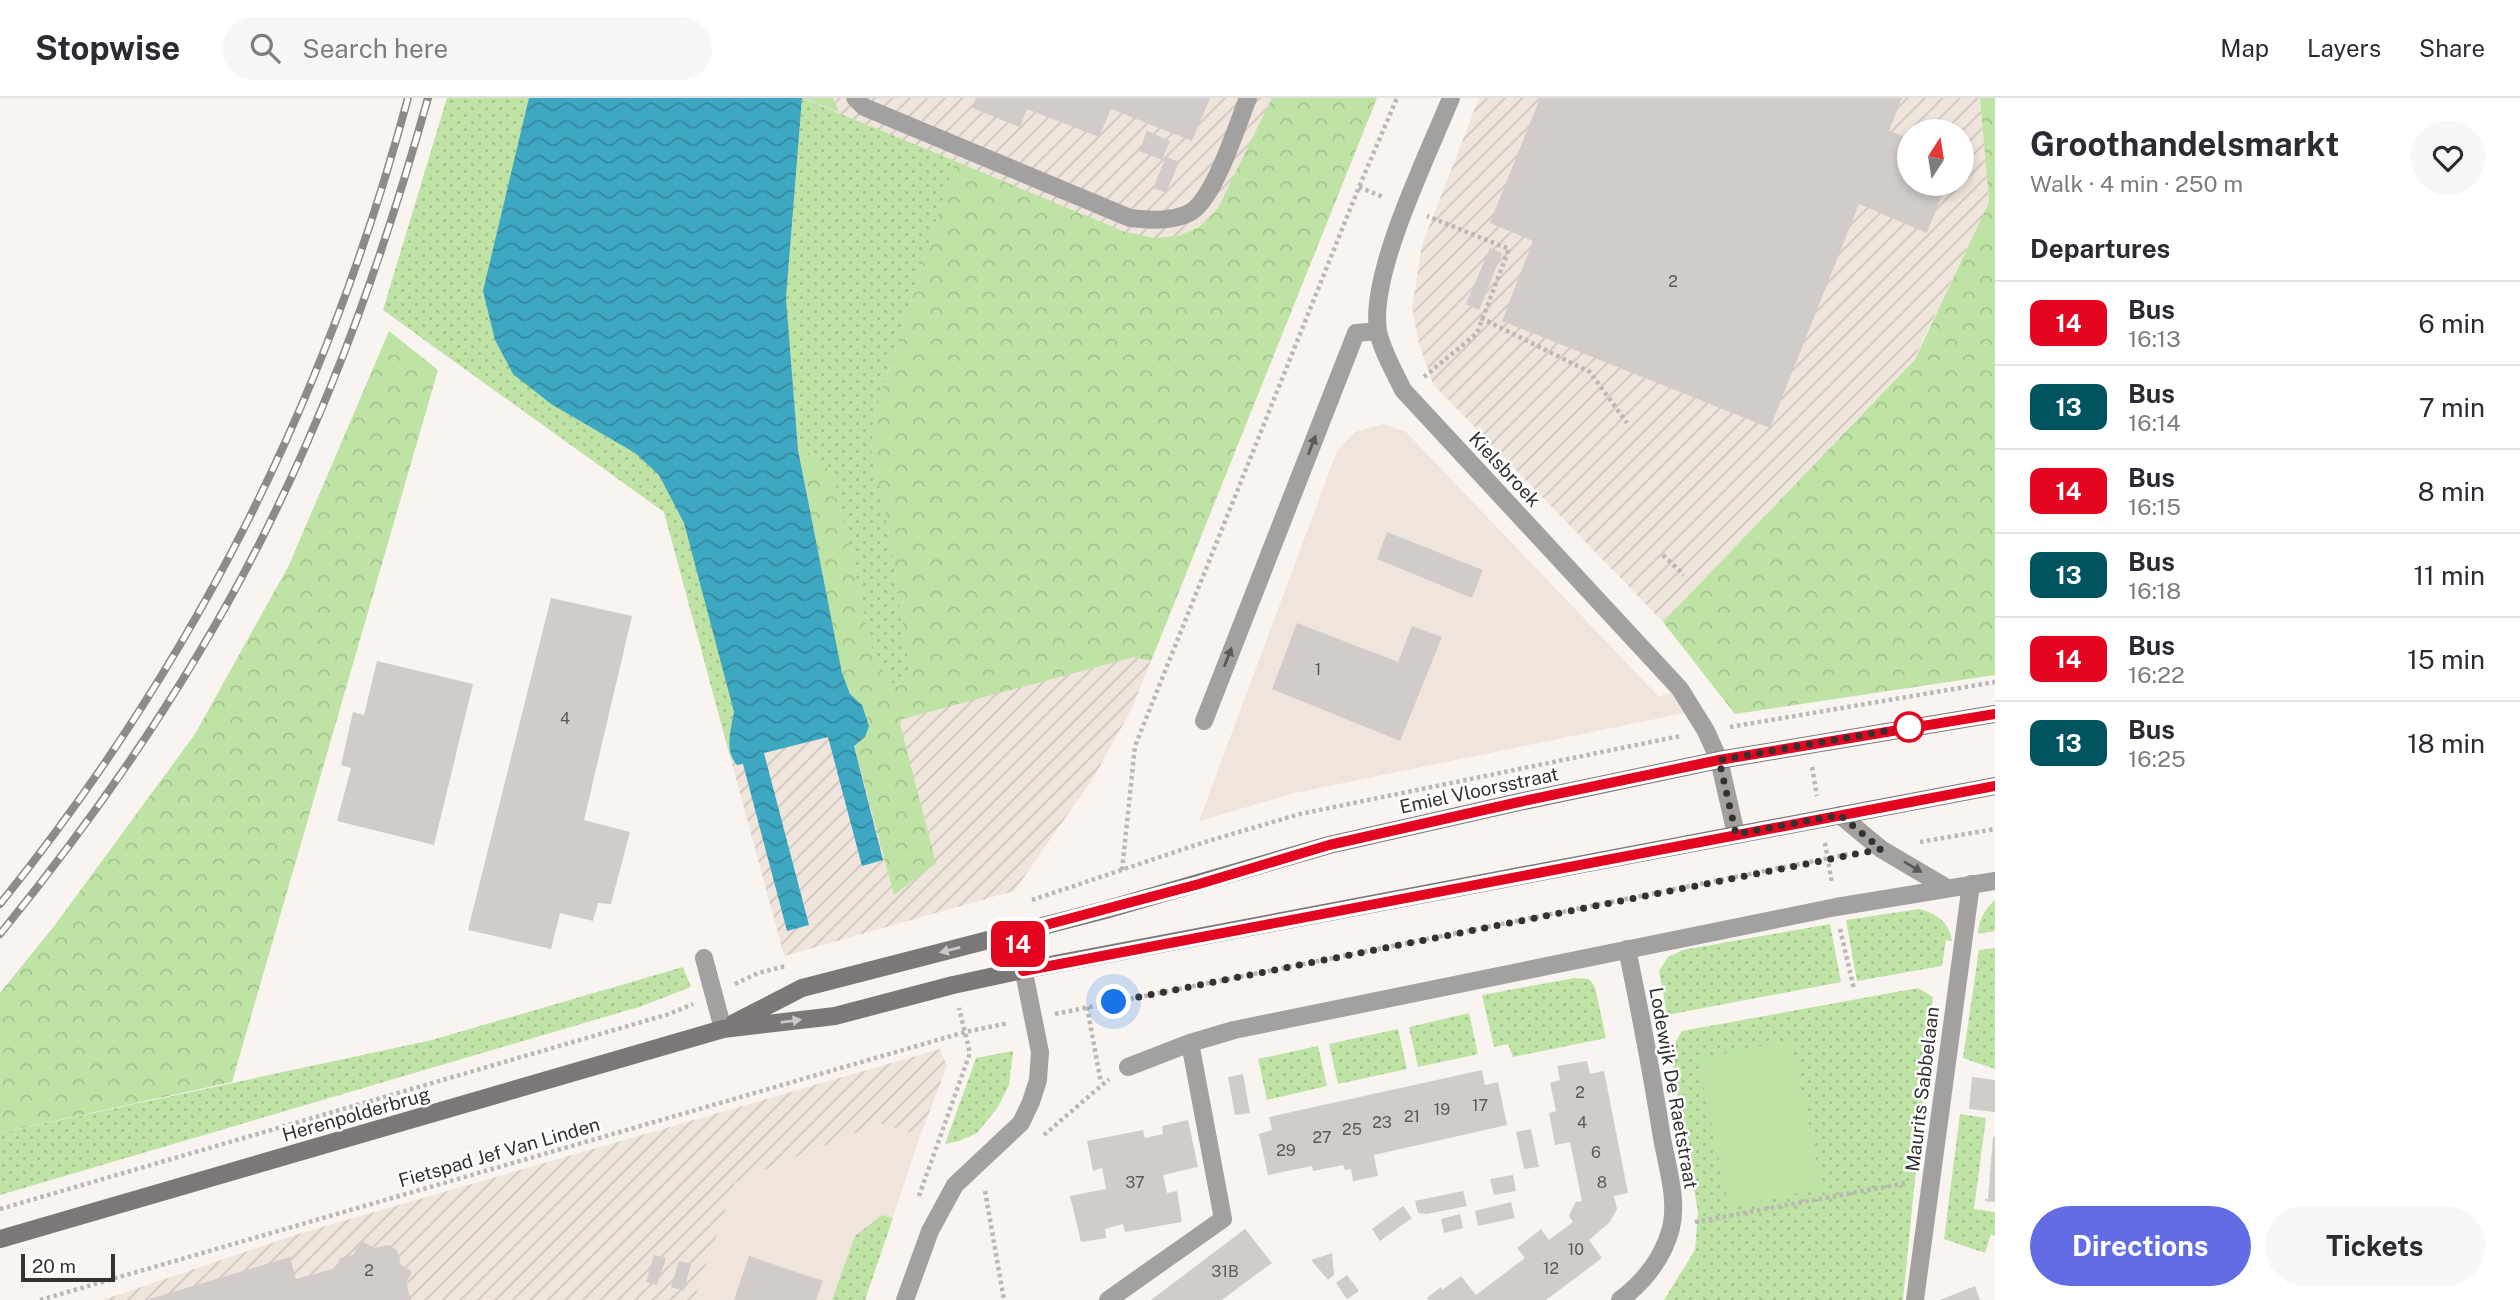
<!DOCTYPE html>
<html lang="en">
<head>
<meta charset="utf-8">
<style>
	:root { --surface:#fff; --page:#f7f7f7; --text:#2b2b33; --muted:#7c7c81; --line:#e1e1e2; --accent:#626de5 }
	body { margin:0; font-family:"Public Sans",sans-serif; background:var(--page); color:var(--text); height:100vh; display:flex; flex-direction:column; font-size:26px; white-space:nowrap }
	* { box-sizing:border-box; margin:0 }
	p { font-size:23px; color:var(--muted) }
	.icon { flex:none; width:38px; height:38px; fill:none; stroke:currentColor; stroke-width:2; stroke-linecap:round; stroke-linejoin:round }
	.map { position:relative; flex:1; overflow:hidden }
	.side { display:flex; flex-direction:column; background:var(--surface); width:525px }
	.side>* { flex:none }
	.badge { padding:0 14px; border-radius:10px; font-size:24px; line-height:46px }
	.needle { width:46px; rotate:12deg }
	.controls { position:absolute; left:1897px; top:21px; display:grid; gap:14px }
	.controls a { display:grid; place-items:center; width:77px; height:77px; border-radius:50%; background:var(--surface); box-shadow:0 4px 10px #0003; font-size:35px }
	.scale { position:absolute; left:21px; bottom:18px; width:94px; box-sizing:border-box; padding-left:7px; border:4px solid #343231; border-top:0; font-size:19px; line-height:24px; white-space:nowrap; color:#343231; -webkit-text-stroke:5px #fff; paint-order:stroke }
	.you { position:absolute; width:35px; height:35px; margin:-18px; border:5px solid #fff; border-radius:50%; background:#1a73e8; box-shadow:0 0 0 10px #1a73e833 }
	.map>.badge { position:absolute; translate:-50% -50%; box-shadow:0 0 0 4px #fff }
	h2 { padding:0 35px; font-size:26px; line-height:63px }
	.round { display:grid; place-items:center; flex:none; width:74px; height:74px; border-radius:37px; background:var(--page) }
	.head { display:flex; align-items:center; justify-content:space-between; height:119px; padding:0 35px }
	h1 { font-size:33px; font-weight:700; line-height:52px }
	.cta { display:flex; gap:14px; margin-top:auto; padding:14px 35px }
	.cta a { flex:1; height:80px; border-radius:42px; background:var(--accent); color:#fff; font-size:28px; font-weight:700; line-height:80px; text-align:center }
	.cta a+a { background:var(--page); color:var(--text) }
	ul { padding:0; list-style:none }
	li { display:flex; align-items:center; gap:21px; height:84px; padding:0 35px; border-top:2px solid var(--line) }
	li div { flex:1 }
	li b { display:block; font-size:26px }
	li em { font-style:normal }
	li .badge { min-width:77px; font-weight:700; text-align:center }
	header { display:flex; align-items:center; gap:42px; box-sizing:border-box; height:98px; padding:0 35px; background:var(--surface); border-bottom:2px solid var(--line) }
	header strong { font-size:33px }
	nav { display:flex; gap:38px; margin-inline-start:auto; font-size:24px }
	.search { width:490px; height:63px; background:var(--page); display:flex; align-items:center; gap:18px; box-sizing:border-box; padding:0 24px; border-radius:38px; color:var(--muted); font-size:26px }
	main { display:flex; flex:1; min-height:0 }
	.map>svg:first-child { display:block }
	.built { fill:#f0e5dc }
	.industrial { fill:url(#industrial-furrows); fill-rule:evenodd }
	.green { fill:url(#green-dots) }
	.forest { fill:url(#forest-crowns) }
	.pitch { fill:#bee3a5 }
	.water { fill:url(#water-waves) }
	.building { fill:#d1ccc9 }
	.lines { fill:none; stroke-linecap:round; stroke-linejoin:round }
	.path { stroke:#bbb7b4; stroke-width:4.5; stroke-dasharray:3.5 3.5; stroke-linecap:butt }
	.lane { stroke:#a3a0a0; stroke-width:18 }
	.street { stroke:#a3a0a0; stroke-width:18 }
	.secondary { stroke:#7c7877; stroke-width:18 }
	.rail-casing { stroke:#8d8a88; stroke-width:8 }
	.rail { stroke:#fff; stroke-width:5; stroke-dasharray:16; stroke-linecap:butt }
	.oneway { fill:#5b5858 }
	.oneway2 { fill:#cbc9c9 }
	.line-casing { stroke:#fff; stroke-width:16 }
	.line { stroke:#e40521; stroke-width:10 }
	.walk { stroke:#343231; stroke-width:7; stroke-dasharray:0 12.6 }
	.stop-dot { fill:#fff; stroke:#e40521; stroke-width:3.5 }
	.labels { text-anchor:middle; dominant-baseline:central; stroke-width:5; stroke-linejoin:round; paint-order:stroke }
	.number-label { font-size:16px; fill:#5b5857 }
	.street-label { font-size:19px; fill:#343231; stroke:#fff }
</style>
</head>
<body>
<header>
<strong>Stopwise</strong>
<div class="search"><svg class="icon" aria-label="search" viewBox="0 0 24 24"><circle cx="10" cy="10" r="6"/><path d="M15 15l6 6"/></svg>Search here</div>
<nav><a>Map</a><a>Layers</a><a>Share</a></nav>
</header>
<main>
<div class="map">
<svg width="1995" height="1202" viewBox="0 0 1995 1202">
	<defs>
		<pattern id="industrial-furrows" width="10" height="10" patternUnits="userSpaceOnUse" patternTransform="scale(1.75)"><rect width="10" height="10" fill="#f0e5dc"/><path d="M-1 1l2-2M0 10L10 0M9 11l2-2" fill="none" stroke="#cec5bd"/></pattern>
		<pattern id="green-dots" width="8" height="8" patternUnits="userSpaceOnUse" patternTransform="scale(1.75)"><rect width="8" height="8" fill="#bee3a5"/><path d="M2 2h.1M6 6h.1" fill="none" stroke="#a4c38e" stroke-width="1.8" stroke-linecap="round"/></pattern>
		<pattern id="forest-crowns" width="20" height="18" patternUnits="userSpaceOnUse" patternTransform="scale(1.75)"><rect width="20" height="18" fill="#bee3a5"/><path d="M2 6a3 3 0 1 1 6 0M12 15a3 3 0 1 1 6 0" fill="none" stroke="#a4c38e"/></pattern>
		<pattern id="water-waves" width="16" height="10" patternUnits="userSpaceOnUse" patternTransform="scale(1.75)"><rect width="16" height="10" fill="#3ea8c3"/><path d="M0 5q4-4 8 0t8 0" fill="none" stroke="#35899f"/></pattern>
	</defs>
	<rect width="100%" height="100%" fill="#f9f4f0"/>
	<path class="built" d="M1383,326L1406,334L1659,599L1680,591L1694,613L1295,695L1199,723L1337,353L1355,334Z
		M880,1025L920,1038L865,1202H694L735,1084Z"/>
	<path class="industrial" d="M475,0H1377L1132,610L1094,679L1014,793L784,858L664,414L417,237Z
		M1479,0H1980L1989,104L1914,261L1663,524L1433,286L1419,246L1412,210L1422,147ZM1909,33H1962V86H1909Z
		M940,951L947,968L920,1038L880,1025L735,1084L694,1202H103L298,1136Z"/>
	<path class="green" d="M447,0H554L688,379L763,655L737,667L730,658L664,414L383,212Z
		M802,0L955,63L874,319L871,351L884,407L911,581L894,587L874,560L834,379L819,359L798,351L786,200Z
		M1995,802V833L1978,836C1979,821 1984,812 1995,802Z
		M1919,811C1936,815 1950,825 1952,843L1946,842L1942,868L1857,883L1846,822Z
		M1830,826L1841,884L1667,917L1659,873L1668,859L1683,852Z
		M1995,850V971L1963,960L1979,852Z
		M683,869L691,889L642,908L0,1097V1035L432,942Z
		M1574,880L1589,881L1595,889L1606,940L1513,959L1508,946L1494,949L1482,897Z
		M1918,890L1933,899L1903,1202H1664L1695,1152L1698,1114L1670,953L1682,933Z
		M1469,915L1478,956L1418,969L1409,929Z
		M1398,931L1407,971L1338,986L1329,946Z
		M1318,948L1327,988L1267,1002L1258,961Z
		M1013,953L1009,987L998,1009L977,1035L959,1043L945,1046L976,960Z
		M1960,1016L1986,1020L1974,1111L1995,1114V1138L1991,1136L1985,1155L1944,1141Z
		M882,1117L893,1120L865,1202H832L855,1138Z"/>
	<path class="forest" d="M804,0H833L839,14Z
		M1272,0H1377L1151,563L1134,559L899,622L936,765L894,797L854,647L798,351L819,359L834,379L874,560L894,587L911,581L884,407L871,351L874,319L955,63L1125,134L1154,140L1178,138L1199,129L1217,112Z
		M1980,0H1995V577L1735,616L1663,524L1915,261L1989,104Z
		M389,233L438,272L232,984L0,1035V895L55,827L195,636L289,467Z"/>
	<path class="pitch" d="M1791,942L1822,1090L1729,1110L1698,961Z"/>
	<path class="water" d="M529,0H802L786,200L798,352L842,575L850,596L862,607L869,628L865,639L854,648L883,762L862,768L828,639L764,655L809,827L787,833L743,666L737,667C724,652 731,632 734,614L684,425L659,377L635,355L551,306L513,276L495,242L483,193Z"/>
	<path class="building" d="M976,0H1210L1192,43L1111,11L1099,39L1027,11L1020,29L972,10Z
		M1540,0H1902L1889,33L1909,40V86H1939L1945,89L1927,135L1859,106L1770,330L1502,223L1533,143L1490,125Z
		M1147,33L1170,43L1162,62L1139,53Z
		M1166,59L1179,64L1166,95L1153,90Z
		M1490,150L1502,155L1479,212L1466,206Z
		M1387,434L1483,472L1472,500L1377,461Z
		M551,500L632,518L584,722L630,734L611,806L598,805L593,823L560,815L551,851L468,832Z
		M1297,525L1398,564L1412,528L1442,539L1400,643L1272,591Z
		M377,563L473,586L434,747L337,723L351,670L341,667L353,614L364,617Z
		M1587,963L1590,976L1604,973L1628,1095L1614,1098L1617,1111L1610,1124L1589,1142L1602,1160L1546,1202H1429L1427,1200L1441,1189L1442,1192L1461,1178L1476,1197L1525,1160L1517,1150L1541,1131L1549,1142L1573,1124L1569,1118L1572,1111L1576,1104L1582,1103L1570,1044L1555,1047L1549,1015L1556,1013L1550,985L1560,982L1557,968Z
		M1482,972L1485,987L1498,984L1507,1027L1374,1057L1378,1078L1353,1083L1351,1071L1345,1072L1343,1067L1313,1073L1312,1068L1268,1077L1259,1036L1272,1032L1269,1019Z
		M1243,976L1250,1015L1235,1017L1228,979Z
		M1972,979L1995,982V1014L1969,1011Z
		M1188,1022L1198,1069L1163,1077L1167,1095L1177,1093L1182,1124L1125,1134L1123,1126L1105,1131L1106,1140L1081,1144L1070,1098L1106,1091L1102,1070L1093,1073L1087,1043L1143,1032L1145,1040L1163,1036L1162,1028Z
		M1531,1031L1539,1069L1524,1071L1516,1034Z
		M1993,1039H1995V1104L1985,1103V1101H1988Z
		M1513,1077L1516,1093L1494,1097L1490,1081Z
		M1463,1093L1467,1108L1427,1116L1418,1115L1415,1103Z
		M1511,1104L1515,1120L1478,1128L1475,1113Z
		M1403,1108L1412,1120L1380,1143L1372,1131Z
		M1460,1116L1463,1130L1444,1135L1441,1121Z
		M1245,1131L1272,1165L1250,1181L1222,1202H1151Z
		M361,1143L375,1150L388,1147L397,1152L401,1167L412,1174L406,1185L411,1202H146L290,1159L296,1181L336,1170L340,1160L353,1157Z
		M1332,1155L1334,1177L1328,1182L1311,1162Z
		M654,1157L666,1160L657,1187L646,1184Z
		M749,1158L823,1183L816,1202H734Z
		M679,1163L691,1166L684,1193L671,1189Z
		M1347,1177L1359,1193L1347,1201L1336,1185Z
		M1975,1188L1980,1202H1940Z"/>
	<g class="lines">
		<path class="path" d="M1359,89L1383,99
			M1481,220L1590,274L1627,325
			M1424,279L1477,235L1509,151L1427,118
			M1663,457L1684,477
			M1730,629L1995,584
			M1812,669L1817,698
			M1920,744L1995,731
			M1825,745L1832,785
			M1122,772L1135,648L1359,89L1397,0
			M1032,802L1205,744L1300,716L1680,638
			M1840,831L1854,891
			M735,886L758,875L786,868
			M1087,909L1101,985
			M1055,916L1849,756
			M1044,1037L1109,981
			M985,1093L1004,1202
			M919,1098L970,955L959,910
			M0,1111L669,916L693,906
			M1695,1124L1906,1085
			M40,1202L965,934L1009,925"/>
		<path class="lane" d="M855,0L864,9L1130,120C1149,122 1171,124 1189,115C1214,103 1237,27 1248,0
			M704,860L723,931"/>
		<path class="street" d="M1451,0C1428,57 1369,175 1378,233C1382,253 1394,273 1403,292L1680,591L1706,633L1719,662L1736,736
			M1204,623L1356,235L1378,233
			M1840,717L1881,751L1947,790
			M1128,969L1190,945L1234,932L1836,809L1995,783
			M905,1202L930,1133L955,1087L1021,1025L1031,1004L1038,982L1040,954L1016,835
			M1108,1202L1223,1121L1190,945
			M1620,1202C1645,1183 1663,1161 1671,1130C1678,1102 1667,1068 1662,1040C1652,976 1640,913 1627,851
			M1915,1202L1971,786"/>
		<path class="secondary" d="M734,925L802,890L1105,812L1329,747L1519,704L1719,662L1995,616
			M0,1141L723,931L835,918L953,887L1023,872L1995,688"/>
		<g class="rail-casing">
			<path id="rail" d="M0,806C195,564 327,300 408,0
				M0,836C106,706 201,567 274,416C339,283 388,143 428,0"/>
		</g>
		<use href="#rail" class="rail"/>
	</g>
	<defs><path id="oneway-solid" d="M-6-.8H1V-3.2L6.5 0L1 3.2V.8H-6Z" transform="scale(1.75)"/></defs>
	<g class="oneway">
		<use href="#oneway-solid" transform="translate(1312 347) rotate(-69)"/>
		<use href="#oneway-solid" transform="translate(1228 559) rotate(-69)"/>
		<use href="#oneway-solid" transform="translate(1913 769) rotate(31)"/>
	</g>
	<g class="oneway2">
		<use href="#oneway-solid" transform="translate(950 852) rotate(166)"/>
		<use href="#oneway-solid" transform="translate(791 923) rotate(-7)"/>
	</g>
	<g class="lines">
		<g class="line-casing">
			<path id="line" d="M1995,616L1719,662L1519,704L1329,747L1199,786L1016,835L1023,873L1995,688"/>
		</g>
		<use href="#line" class="line"/>
		<path class="walk" d="M1114,904L1881,751L1840,717L1736,736L1719,662L1909,629"/>
	</g>
	<circle class="stop-dot" cx="1909" cy="629" r="14"/>
	<g class="labels">
		<g class="number-label">
			<text x="1673" y="183">2</text>
			<text x="1318" y="571">1</text>
			<text x="565" y="620">4</text>
			<text x="1580" y="994">2</text>
			<text x="1480" y="1007">17</text>
			<text x="1442" y="1011">19</text>
			<text x="1412" y="1018">21</text>
			<text x="1382" y="1024">23</text>
			<text x="1582" y="1024">4</text>
			<text x="1352" y="1031">25</text>
			<text x="1322" y="1039">27</text>
			<text x="1286" y="1052">29</text>
			<text x="1596" y="1054">6</text>
			<text x="1135" y="1084">37</text>
			<text x="1602" y="1084">8</text>
			<text x="1576" y="1151">10</text>
			<text x="1551" y="1170">12</text>
			<text x="369" y="1172">2</text>
			<text x="1225" y="1173">31B</text>
		</g>
		<g class="street-label">
			<text transform="translate(1505 371) rotate(47)">Kielsbroek</text>
			<text transform="translate(1479 692) rotate(-12)">Emiel Vloorsstraat</text>
			<text transform="translate(1674 990) rotate(80)">Lodewijk De Raetstraat</text>
			<text transform="translate(1922 991) rotate(-83)">Maurits Sabbelaan</text>
			<text transform="translate(356 1016) rotate(-16)">Herenpolderbrug</text>
			<text transform="translate(499 1054) rotate(-16)">Fietspad Jef Van Linden</text>
		</g>
	</g>
</svg>
<div class="controls">
<a><svg class="needle" viewBox="-14 -14 28 28"><path d="M0-13l5 13h-10z" fill="#e53935"/><path d="M0 13l5-13h-10z" fill="#7c7c81"/></svg></a>
</div>
<div class="scale">20 m</div>
<div class="you" style="left:1114px;top:904px"></div>
<b class="badge" style="left:1018px;top:846px;background:#e40521;color:#fff">14</b>
</div>
<section class="side">
<div class="head"><div><h1>Groothandelsmarkt</h1><p>Walk · 4 min · 250 m</p></div><a class="round"><svg class="icon" aria-label="heart" viewBox="0 0 24 24"><path d="M12 20l-8-8c-3-5 5-10 8-4 3-6 11-1 8 4z"/></svg></a></div>
<h2>Departures</h2>
<ul>
<li><span class="badge" style="background:#e40521;color:#fff">14</span><div><b>Bus</b><p>16:13</p></div><em>6 min</em></li>
<li><span class="badge" style="background:#005460;color:#fff">13</span><div><b>Bus</b><p>16:14</p></div><em>7 min</em></li>
<li><span class="badge" style="background:#e40521;color:#fff">14</span><div><b>Bus</b><p>16:15</p></div><em>8 min</em></li>
<li><span class="badge" style="background:#005460;color:#fff">13</span><div><b>Bus</b><p>16:18</p></div><em>11 min</em></li>
<li><span class="badge" style="background:#e40521;color:#fff">14</span><div><b>Bus</b><p>16:22</p></div><em>15 min</em></li>
<li><span class="badge" style="background:#005460;color:#fff">13</span><div><b>Bus</b><p>16:25</p></div><em>18 min</em></li>
</ul>
<div class="cta"><a>Directions</a><a>Tickets</a></div>
</section>
</main>
</body>
</html>
